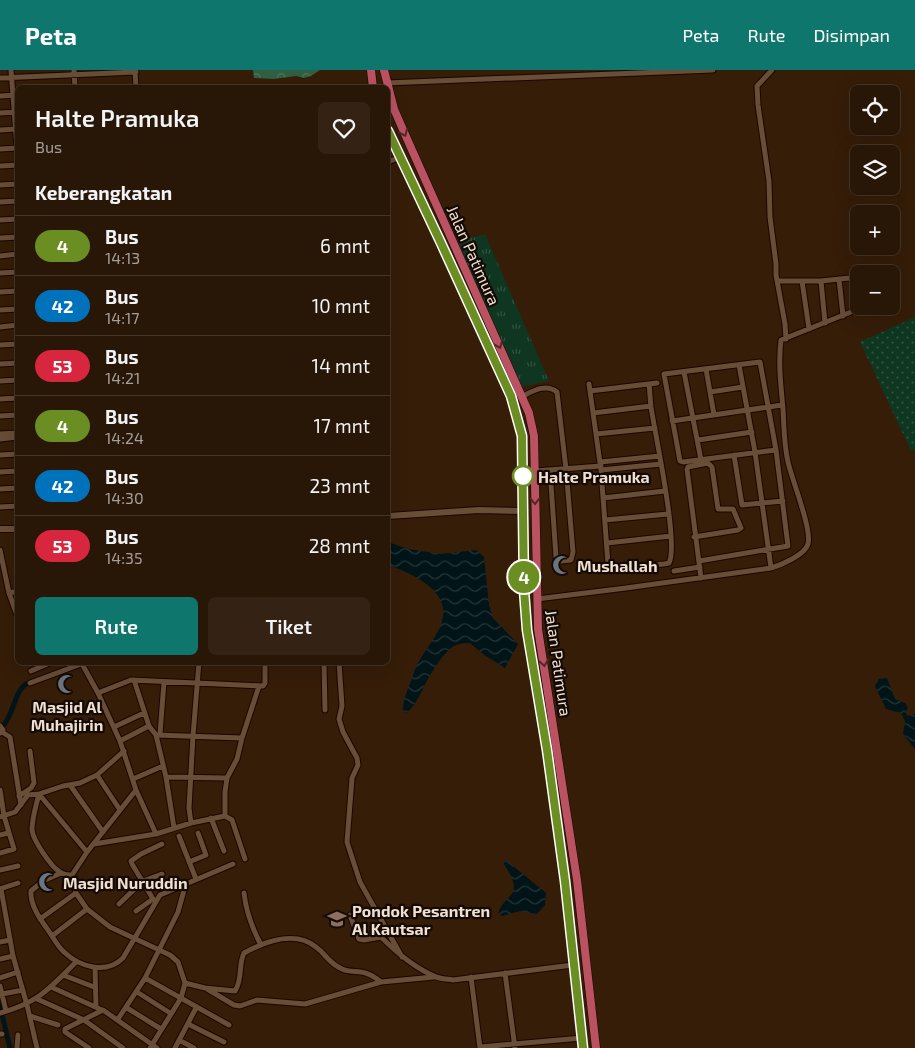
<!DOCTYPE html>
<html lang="id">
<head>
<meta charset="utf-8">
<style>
	:root { --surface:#281606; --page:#342314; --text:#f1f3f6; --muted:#a59f9b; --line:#443528; --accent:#0f766e }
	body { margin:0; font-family:"Exo 2",sans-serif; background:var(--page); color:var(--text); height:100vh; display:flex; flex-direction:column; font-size:19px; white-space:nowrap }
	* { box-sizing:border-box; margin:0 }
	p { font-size:16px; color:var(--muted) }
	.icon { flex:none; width:28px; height:28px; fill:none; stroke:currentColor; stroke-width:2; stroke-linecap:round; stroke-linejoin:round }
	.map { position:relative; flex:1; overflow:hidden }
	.drawer { position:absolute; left:15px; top:15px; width:375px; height:580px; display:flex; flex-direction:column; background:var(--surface); border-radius:8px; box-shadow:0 5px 20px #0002,0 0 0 1px var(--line) }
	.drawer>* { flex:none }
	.badge { padding:0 10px; border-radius:16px; font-size:18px; line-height:32px }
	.buttons { position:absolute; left:850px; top:15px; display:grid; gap:10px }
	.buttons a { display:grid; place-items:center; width:50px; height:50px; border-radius:8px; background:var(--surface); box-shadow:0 5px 20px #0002,0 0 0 1px var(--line); font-size:25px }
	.map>.badge { position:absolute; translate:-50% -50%; box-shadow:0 0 0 2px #fff }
	h2 { padding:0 20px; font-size:19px; line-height:45px }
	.round { display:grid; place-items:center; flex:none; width:52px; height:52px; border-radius:8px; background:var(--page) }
	.summary { display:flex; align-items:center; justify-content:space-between; height:85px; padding:0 20px }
	h1 { font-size:24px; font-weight:600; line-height:38px }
	.button { display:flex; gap:10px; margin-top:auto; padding:10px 20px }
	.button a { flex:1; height:58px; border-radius:8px; background:var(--accent); color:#fff; font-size:20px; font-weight:600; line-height:58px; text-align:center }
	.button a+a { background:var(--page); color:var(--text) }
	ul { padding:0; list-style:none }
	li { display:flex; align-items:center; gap:15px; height:60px; padding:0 20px; border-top:1px solid var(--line) }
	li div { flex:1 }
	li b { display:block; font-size:19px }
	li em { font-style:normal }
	li .badge { min-width:55px; font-weight:700; text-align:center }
	header { display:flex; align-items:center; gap:30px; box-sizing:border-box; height:70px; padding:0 25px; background:var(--accent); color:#fff }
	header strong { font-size:24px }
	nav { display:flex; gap:28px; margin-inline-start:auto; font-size:18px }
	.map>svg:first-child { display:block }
	.grass { fill:url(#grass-dots) }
	.forest { fill:url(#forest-crowns) }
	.park { fill:url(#park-tufts) }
	.water { fill:url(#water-waves) }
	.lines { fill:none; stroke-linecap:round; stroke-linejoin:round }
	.canal { stroke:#011418; stroke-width:5 }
	.minor-casing { stroke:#1b0600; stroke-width:7 }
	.tertiary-casing { stroke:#1b0600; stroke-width:8 }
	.trunk-casing { stroke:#1b0600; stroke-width:9 }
	.minor { stroke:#684d37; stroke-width:5 }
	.tertiary { stroke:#684d37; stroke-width:6 }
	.trunk { stroke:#ba5262; stroke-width:8 }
	.oneway { stroke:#562729 }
	.line-casing { stroke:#fff; stroke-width:11 }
	.line { stroke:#6b8e23; stroke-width:8 }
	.stop-dot { fill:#fff; stroke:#6b8e23; stroke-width:2.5 }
	.labels { text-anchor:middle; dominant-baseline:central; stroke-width:4.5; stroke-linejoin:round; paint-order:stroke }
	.street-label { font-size:16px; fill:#f0dfd3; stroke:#140a03 }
	.stop-label { font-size:16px; font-weight:bold; fill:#f0dfd3; stroke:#140a03; text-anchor:start }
	.poi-label { font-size:16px; font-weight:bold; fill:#f0dfd3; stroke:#140a03; text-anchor:start }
</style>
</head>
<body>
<header>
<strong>Peta</strong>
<nav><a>Peta</a><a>Rute</a><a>Disimpan</a></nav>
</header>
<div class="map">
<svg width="915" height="978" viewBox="0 0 915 978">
	<defs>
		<pattern id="grass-dots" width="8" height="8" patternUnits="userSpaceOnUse" patternTransform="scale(1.25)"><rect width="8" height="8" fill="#0e3620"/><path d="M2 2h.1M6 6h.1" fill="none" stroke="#315340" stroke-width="1.8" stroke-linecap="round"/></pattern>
		<pattern id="forest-crowns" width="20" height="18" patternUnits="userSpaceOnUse" patternTransform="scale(1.25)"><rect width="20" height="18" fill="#315f42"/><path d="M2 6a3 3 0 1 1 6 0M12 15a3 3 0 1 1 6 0" fill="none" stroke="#4f765c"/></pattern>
		<pattern id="park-tufts" width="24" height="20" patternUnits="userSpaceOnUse" patternTransform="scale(1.25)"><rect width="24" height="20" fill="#0e3620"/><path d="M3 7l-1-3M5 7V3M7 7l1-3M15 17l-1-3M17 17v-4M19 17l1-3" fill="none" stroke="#315340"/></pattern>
		<pattern id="water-waves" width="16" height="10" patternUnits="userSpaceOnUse" patternTransform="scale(1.25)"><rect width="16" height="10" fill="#011418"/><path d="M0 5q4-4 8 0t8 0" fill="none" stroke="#263639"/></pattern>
	</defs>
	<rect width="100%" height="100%" fill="#351d08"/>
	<path class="grass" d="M915,247V380L911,381L860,272Z"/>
	<path class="forest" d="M253,0H320L311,6L304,8L296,6L274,9L254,8Z"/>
	<path class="park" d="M485,164L549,311L520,317L456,172Z"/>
	<path class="water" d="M388,472L408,479L441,484L476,480L484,487L489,535L493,548L518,574L505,598L483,584L470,573C463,573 456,574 451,578C440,587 428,608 422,621C417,629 414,638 406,643L403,641C403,630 407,621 411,611C413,605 415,599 418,593C426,578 441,563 443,546C447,518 408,502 388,495Z
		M887,608L895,629L905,633L908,638L905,642L908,646L915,644V679L903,664L905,651L901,643L886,639L875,616L879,609Z
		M506,790L546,823L545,835L537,844L520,841L502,846L498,843C501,835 505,832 510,826C520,817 508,801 503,792Z"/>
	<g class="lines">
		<path class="canal" d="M3,656C14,644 14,622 26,614
			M0,936L10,978"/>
		<g class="minor-casing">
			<path id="minor" d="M11,0L18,90
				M74,0L75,18
				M135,0L136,18
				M772,0L757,16L758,35L769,111L770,147L776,194V205L785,254L786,269
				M0,8L136,2
				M386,13L713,0
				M0,26L18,25
				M0,43L17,42
				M0,60L17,59
				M0,79L18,78
				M388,92L400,87
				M0,96L18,95
				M0,115L18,114
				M0,132L18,131
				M0,150L18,149
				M0,168L18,167
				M0,186L18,184
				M0,203L18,202
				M857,208L859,219
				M839,209L843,246
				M777,211H821L859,207
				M802,211L809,259
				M821,211L825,253
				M0,222L18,221
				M0,240L18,239
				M0,257L18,255
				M0,275L18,274
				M760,292L776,380L683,392L680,391L664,304Z
				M0,294L18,293
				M739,295L755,382L771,498
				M706,299L714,345
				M684,302L701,390
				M0,311L18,310
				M589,314L601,400L608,494L609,497L612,498L664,494L669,493C679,474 655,364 651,337C650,329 650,322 649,314
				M590,321L657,313
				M710,322L743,317
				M523,326C533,321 546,313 557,322L566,399L573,482L571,490L561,491L556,487L550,400
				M0,329L18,328
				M593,343L651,336
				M0,346L18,345
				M672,351L782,335
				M0,364L18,363
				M596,364L655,358
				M0,369L18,367
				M698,370L752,362
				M0,385L18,384
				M734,385L742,435L783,431
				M600,392L660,386
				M601,400L661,394
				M535,401L601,396
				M0,402L18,401
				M0,419L18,418
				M603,428L665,421
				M0,437L18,436
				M605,450L668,444
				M694,467L738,460L741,458L733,439H718L712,397L708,393L688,397L687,399L701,508
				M607,473L671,466
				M0,480L9,523L18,548
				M699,491L788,476L776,380
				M674,501L700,497
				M9,523L18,521
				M537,529L626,518L771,498C781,495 805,485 808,474C812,459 792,410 788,392C784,375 784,357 783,339C781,316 778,293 781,270L866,236
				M81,592L98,623L120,671L136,720L87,782L72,805L76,823L87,839L110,857L170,885L178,892L185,913L181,928L150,978
				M324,592L325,640
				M339,592L342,636L339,649L343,662L357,688L358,695L352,708L347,772L360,812L402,887
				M31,601L52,592
				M134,610L149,656L156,665L166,707L174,758
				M30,613L81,594
				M98,623L131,610L263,616L265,613V592
				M0,656L3,660L0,663
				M114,657L144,643
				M2,662L10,667L21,735
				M160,664L164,612
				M156,665L242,668
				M120,671L149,656
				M97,705L120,740
				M166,707L227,708
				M133,709L163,696
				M70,715L103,762
				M0,720L4,746L14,779L0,783
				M136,720L156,764
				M19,726L31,718L34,713L30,681
				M225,746L232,750L245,789
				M0,747L15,742L28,725L39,724L63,716L80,713L97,705L124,681
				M211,748L224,781
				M191,753L189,738L193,666L199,592
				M0,765L8,763
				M179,766L196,809
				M94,774L156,764L191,753L225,746V722L227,708L237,689L242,668L259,616
				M189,792L206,785L198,763
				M0,800L18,796
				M61,803L43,811L31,821C30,835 40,849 48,860C53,867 57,876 64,882C80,897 106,905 123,888L160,825L233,794
				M72,805C69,805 63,804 60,802C51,797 33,770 32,760C32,748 36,736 39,724L87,782
				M0,819L18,813
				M1,819L13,886L27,935L37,978
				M244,823C246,841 252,858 261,875
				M153,829L132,794L131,791L141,784L162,774
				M119,834L143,811L162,804
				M136,841L153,829L154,830
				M350,845L359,869L364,870L381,867C396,882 413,897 434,906C439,909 447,909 453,910L573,895
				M40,849L76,823
				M52,866L87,839
				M0,872L10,870
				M0,889L13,886
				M95,898L96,937
				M505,903L515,978
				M63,905L94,917
				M471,907L480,978
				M0,908L18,902
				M145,908L178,842L186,813
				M185,913L205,918L235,921C243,909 238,895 244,883C264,872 295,860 316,877C327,885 327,892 342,899C348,902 355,901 361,902C369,903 375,907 381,912
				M0,916L6,941
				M51,917L102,940
				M207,919L234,935L240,936L257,930L305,934L381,912L434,907
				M137,922L170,943
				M2,924L23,920
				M37,929L84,950L123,978
				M127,938L161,959
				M0,943C38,933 50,918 76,892
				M30,946L58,955
				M118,949L145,908L229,955
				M188,954L224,972
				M0,964H2
				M179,970L194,978
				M480,977L582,968
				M17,978L18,965
				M89,978L65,962V959L103,940L157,978
				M175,978L196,938"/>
		</g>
		<g class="tertiary-casing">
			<path id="tertiary" d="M388,446L479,440L523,441
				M0,459H18"/>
		</g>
		<g class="trunk-casing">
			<path id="trunk" d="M371,0L373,18
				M384,0L394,39L404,62L529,343L534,366L538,559L577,810L596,978
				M388,61L441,173L511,326L518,348L522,366L524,520L527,560L547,680L565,811L583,978"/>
		</g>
		<use href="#minor" class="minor"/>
		<use href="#tertiary" class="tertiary"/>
		<use href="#trunk" class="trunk"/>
	</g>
	<defs><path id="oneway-chevron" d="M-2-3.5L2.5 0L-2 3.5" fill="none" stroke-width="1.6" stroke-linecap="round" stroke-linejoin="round" transform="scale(1.25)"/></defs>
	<g class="oneway">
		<use href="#oneway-chevron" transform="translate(404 63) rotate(67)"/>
		<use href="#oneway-chevron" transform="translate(499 275) rotate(66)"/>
		<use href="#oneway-chevron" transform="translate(535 431) rotate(89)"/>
		<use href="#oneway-chevron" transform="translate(544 593) rotate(81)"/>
	</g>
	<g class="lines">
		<g class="line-casing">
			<path id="line" d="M388,61L441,173L511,326L522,366L524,520L527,560L547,680L565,811L583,978"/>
		</g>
		<use href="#line" class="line"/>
	</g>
	<defs>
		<g id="mosque-bare" transform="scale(1.5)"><path d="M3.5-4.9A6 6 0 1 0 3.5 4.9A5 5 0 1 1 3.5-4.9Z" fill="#6b7280" stroke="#140a03" stroke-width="2.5" paint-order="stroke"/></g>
		<g id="university-bare" transform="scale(1.5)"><path d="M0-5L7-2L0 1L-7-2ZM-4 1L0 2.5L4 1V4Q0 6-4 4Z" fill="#8d6e63" stroke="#140a03" stroke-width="2.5" paint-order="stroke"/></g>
	</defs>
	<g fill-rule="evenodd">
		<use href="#mosque-bare" x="562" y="495"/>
		<use href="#mosque-bare" x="67" y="614"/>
		<use href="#mosque-bare" x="48" y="812"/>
		<use href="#university-bare" x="337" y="849"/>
	</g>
	<circle class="stop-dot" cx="523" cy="406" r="10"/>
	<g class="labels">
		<g class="street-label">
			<text transform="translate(474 185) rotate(66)">Jalan Patimura</text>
			<text transform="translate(559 593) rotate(82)">Jalan Patimura</text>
		</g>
		<g class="stop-label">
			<text x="538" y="406">Halte Pramuka</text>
		</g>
		<g class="poi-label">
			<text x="577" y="495">Mushallah</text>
			<text x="67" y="636" text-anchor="middle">Masjid Al<tspan x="67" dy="18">Muhajirin</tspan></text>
			<text x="63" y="812">Masjid Nuruddin</text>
			<text x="352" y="840">Pondok Pesantren<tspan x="352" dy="18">Al Kautsar</tspan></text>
		</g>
	</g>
</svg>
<div class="buttons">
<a><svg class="icon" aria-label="locate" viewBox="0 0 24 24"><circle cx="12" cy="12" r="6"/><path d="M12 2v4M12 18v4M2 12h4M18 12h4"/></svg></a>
<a><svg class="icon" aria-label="layers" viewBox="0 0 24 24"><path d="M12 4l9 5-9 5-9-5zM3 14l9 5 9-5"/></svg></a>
<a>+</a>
<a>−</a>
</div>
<b class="badge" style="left:524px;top:507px;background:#6b8e23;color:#fff">4</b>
<section class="drawer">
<div class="summary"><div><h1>Halte Pramuka</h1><p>Bus</p></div><a class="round"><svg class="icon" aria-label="heart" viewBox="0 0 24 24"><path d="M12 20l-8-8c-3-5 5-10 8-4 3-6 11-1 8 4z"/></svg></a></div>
<h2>Keberangkatan</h2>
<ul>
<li><span class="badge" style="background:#6b8e23;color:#fff">4</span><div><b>Bus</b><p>14:13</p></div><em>6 mnt</em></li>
<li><span class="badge" style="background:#0072bc;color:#fff">42</span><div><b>Bus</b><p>14:17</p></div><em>10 mnt</em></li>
<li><span class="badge" style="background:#d7263d;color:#fff">53</span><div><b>Bus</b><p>14:21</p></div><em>14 mnt</em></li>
<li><span class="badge" style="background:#6b8e23;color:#fff">4</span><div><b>Bus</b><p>14:24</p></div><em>17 mnt</em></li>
<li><span class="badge" style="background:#0072bc;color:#fff">42</span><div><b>Bus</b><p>14:30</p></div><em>23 mnt</em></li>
<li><span class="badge" style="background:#d7263d;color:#fff">53</span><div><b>Bus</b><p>14:35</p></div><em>28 mnt</em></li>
</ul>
<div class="button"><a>Rute</a><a>Tiket</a></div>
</section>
</div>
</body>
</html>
